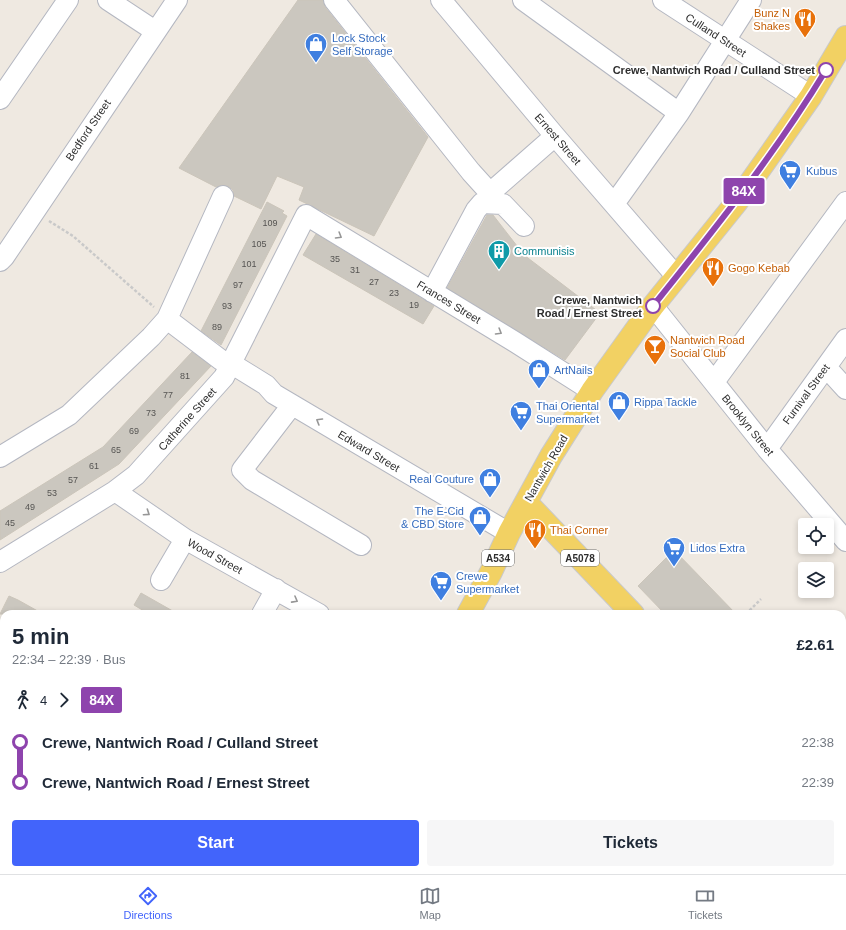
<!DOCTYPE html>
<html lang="en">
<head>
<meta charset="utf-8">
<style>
	:root { --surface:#fff; --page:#f6f6f7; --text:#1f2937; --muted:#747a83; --line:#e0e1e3; --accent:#4264fb }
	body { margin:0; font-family:Arial,sans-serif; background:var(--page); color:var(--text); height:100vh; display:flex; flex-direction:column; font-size:15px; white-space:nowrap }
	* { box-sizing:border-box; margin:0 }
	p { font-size:13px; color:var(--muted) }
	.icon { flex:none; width:22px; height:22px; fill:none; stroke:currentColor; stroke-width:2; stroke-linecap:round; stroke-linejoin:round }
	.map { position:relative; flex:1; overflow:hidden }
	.drawer { position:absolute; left:0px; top:610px; width:846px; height:264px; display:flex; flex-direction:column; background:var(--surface); border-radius:12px 12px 0 0; box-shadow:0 2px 6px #0003 }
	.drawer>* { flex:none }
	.badge { padding:0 8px; border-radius:3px; font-size:14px; line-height:26px }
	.buttons { position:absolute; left:798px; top:518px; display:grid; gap:8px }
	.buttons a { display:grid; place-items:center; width:36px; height:36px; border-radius:4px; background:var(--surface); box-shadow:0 2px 6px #0003; font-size:20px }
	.map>.badge { position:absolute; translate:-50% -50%; box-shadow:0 0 0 2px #fff }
	.legs { display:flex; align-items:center; gap:6px; height:44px; padding:0 12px; font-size:13px }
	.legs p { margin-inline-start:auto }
	.overview { display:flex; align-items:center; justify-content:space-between; height:68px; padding:0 12px }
	h1 { font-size:22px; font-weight:600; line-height:30px }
	.cta { display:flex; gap:8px; margin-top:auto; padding:8px 12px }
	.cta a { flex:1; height:46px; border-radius:4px; background:var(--accent); color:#fff; font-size:16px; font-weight:600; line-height:46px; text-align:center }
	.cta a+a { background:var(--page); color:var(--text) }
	ul { padding:0 12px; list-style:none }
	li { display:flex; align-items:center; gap:14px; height:40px; font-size:15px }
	li i { display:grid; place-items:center; width:6px; height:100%; margin:0 5px; background:currentColor }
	li i::after { content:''; width:10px; height:10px; margin:-5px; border:3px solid; border-radius:50%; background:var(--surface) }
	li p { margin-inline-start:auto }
	li:first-child i { background:linear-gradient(#0000 50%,currentColor 0) }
	li:last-child i { background:linear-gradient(currentColor 50%,#0000 0) }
	.dock { display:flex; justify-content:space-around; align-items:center; height:56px; border-top:1px solid var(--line); background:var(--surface); font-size:11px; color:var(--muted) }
	.dock a { display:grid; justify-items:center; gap:2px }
	.dock .selected { color:var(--accent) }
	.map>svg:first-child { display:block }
	.building { fill:#cbc7bf; stroke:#cbc5ba }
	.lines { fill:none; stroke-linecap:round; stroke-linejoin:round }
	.minor-casing { stroke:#b4b7c1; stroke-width:22 }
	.major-casing { stroke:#c9c9c9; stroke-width:24 }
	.path { stroke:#c9c9c9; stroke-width:2.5; stroke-dasharray:3 2; stroke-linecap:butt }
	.minor { stroke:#fff; stroke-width:20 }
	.major { stroke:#f2d163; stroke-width:22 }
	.oneway { stroke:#969696 }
	.line-1-casing { stroke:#fff; stroke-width:9 }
	.line-1 { stroke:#8e44ad; stroke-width:6 }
	.stop-1-dot { fill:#fff; stroke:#8e44ad; stroke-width:2 }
	.labels { text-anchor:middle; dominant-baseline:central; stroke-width:4; stroke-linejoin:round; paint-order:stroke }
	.number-label { font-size:9px; fill:#555452 }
	.shield { fill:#fff; stroke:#6d6d6d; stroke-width:1 }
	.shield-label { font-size:10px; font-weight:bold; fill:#2e2e2e }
	.food-label { font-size:11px; fill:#c56008; stroke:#fff; text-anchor:start }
	.street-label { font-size:11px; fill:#2e2e2e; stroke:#fff }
	.shop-label { font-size:11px; fill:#366cbe; stroke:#fff; text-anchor:start }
	.stop-label { font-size:11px; font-weight:bold; fill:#2e2e2e; stroke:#fff; text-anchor:end }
	.culture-label { font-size:11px; fill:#0d838f; stroke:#fff; text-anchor:start }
</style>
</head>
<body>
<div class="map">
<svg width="846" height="874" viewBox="0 0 846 874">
	<rect width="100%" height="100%" fill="#efe9e1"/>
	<path class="building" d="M298,0H323L325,7L428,137L374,236L299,200L304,187L277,176L261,209L234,196L233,190L228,186L222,185L216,187L179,168Z
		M267,202L284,211L282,213L287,216L221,345L201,331Z
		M487,215H493L524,255L600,313L565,360L447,288Z
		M316,234L434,306L423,324L303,255Z
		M192,352L211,366L119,464L0,540V511L103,447Z
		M674,550L736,614H665L638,586Z
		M141,593L178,614H149L134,605Z
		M9,596L18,600L43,614H0Z"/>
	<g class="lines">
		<g class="minor-casing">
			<path id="minor" d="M108,0L155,31
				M334,0L471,172L490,193L555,136
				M441,0L555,136L676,276
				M523,0L679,113
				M663,0L811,96
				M0,99L68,0
				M614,204L679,113L751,0
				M0,261L4,257L177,0
				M432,292L476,210L482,203L503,204L524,226
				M653,306L767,449L846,541
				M167,319L221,360L232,364L266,385L274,394L509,533
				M826,367L846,389
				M714,382L846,202
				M292,405L242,470L252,480L361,545
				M767,449L846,339
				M0,457L69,415L151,337L167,319L223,196
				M115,491L185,539L319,614
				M0,562L115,491L136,475L224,377L306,215L515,342L592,391
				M161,580L185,539
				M262,614L276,589
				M0,641L4,643
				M842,666L846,662
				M601,870L605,874
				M427,874L430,870
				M577,874L579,870
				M845,874L846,873"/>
		</g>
		<g class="major-casing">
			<path id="major" d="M526,502L633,614
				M468,614L491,572L509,533L551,456L592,391L653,306L736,203L811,96L846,37
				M0,831L4,833
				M842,837L846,842
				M75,870L82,874
				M327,874L330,870"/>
		</g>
		<path class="path" d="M49,221L73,236L154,307
			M746,614L761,599
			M0,730L4,732"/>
		<use href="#minor" class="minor"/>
		<use href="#major" class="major"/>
	</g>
	<defs><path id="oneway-chevron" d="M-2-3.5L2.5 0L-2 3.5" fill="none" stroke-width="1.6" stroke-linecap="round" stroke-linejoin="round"/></defs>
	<g class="oneway">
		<use href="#oneway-chevron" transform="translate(339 236) rotate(31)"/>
		<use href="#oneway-chevron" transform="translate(499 332) rotate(31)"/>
		<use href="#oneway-chevron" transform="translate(319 421) rotate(-149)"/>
		<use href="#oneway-chevron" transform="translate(147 513) rotate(34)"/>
		<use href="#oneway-chevron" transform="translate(295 600) rotate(29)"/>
	</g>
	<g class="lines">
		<g class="line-1-casing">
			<path id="line-1" d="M653,306C714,230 775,154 826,70"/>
		</g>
		<use href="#line-1" class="line-1"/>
	</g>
	<defs>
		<g id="restaurant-pin" transform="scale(1.15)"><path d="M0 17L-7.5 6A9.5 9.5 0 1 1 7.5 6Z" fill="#e8710a" stroke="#fff"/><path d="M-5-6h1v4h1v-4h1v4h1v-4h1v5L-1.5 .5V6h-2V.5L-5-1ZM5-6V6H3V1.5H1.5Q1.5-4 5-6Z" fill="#fff"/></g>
		<g id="shop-pin" transform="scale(1.15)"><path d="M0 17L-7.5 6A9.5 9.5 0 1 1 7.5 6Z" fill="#3f7fe0" stroke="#fff"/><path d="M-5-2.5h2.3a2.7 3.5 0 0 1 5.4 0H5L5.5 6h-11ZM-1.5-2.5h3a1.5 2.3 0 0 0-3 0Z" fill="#fff"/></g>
		<g id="supermarket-pin" transform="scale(1.15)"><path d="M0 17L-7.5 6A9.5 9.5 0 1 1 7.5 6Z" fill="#3f7fe0" stroke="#fff"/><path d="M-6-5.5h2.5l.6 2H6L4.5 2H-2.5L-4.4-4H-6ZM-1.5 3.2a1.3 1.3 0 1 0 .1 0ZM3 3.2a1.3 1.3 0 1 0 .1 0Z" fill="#fff"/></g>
		<g id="building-pin" transform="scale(1.15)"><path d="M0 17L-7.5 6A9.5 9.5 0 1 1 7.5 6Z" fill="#0f9aa8" stroke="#fff"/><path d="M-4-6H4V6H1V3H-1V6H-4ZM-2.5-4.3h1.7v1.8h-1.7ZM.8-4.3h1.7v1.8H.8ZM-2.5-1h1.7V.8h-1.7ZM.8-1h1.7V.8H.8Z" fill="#fff"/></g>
		<g id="bar-pin" transform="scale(1.15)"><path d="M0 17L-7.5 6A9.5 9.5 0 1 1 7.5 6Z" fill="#e8710a" stroke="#fff"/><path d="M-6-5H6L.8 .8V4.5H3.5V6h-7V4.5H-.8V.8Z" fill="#fff"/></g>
	</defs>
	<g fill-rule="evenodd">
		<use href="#restaurant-pin" x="805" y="19"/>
		<use href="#shop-pin" x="316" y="44"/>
		<use href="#supermarket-pin" x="790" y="171"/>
		<use href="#building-pin" x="499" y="251"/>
		<use href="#restaurant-pin" x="713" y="268"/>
		<use href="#bar-pin" x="655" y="346"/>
		<use href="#shop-pin" x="539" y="370"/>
		<use href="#shop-pin" x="619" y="402"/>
		<use href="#supermarket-pin" x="521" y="412"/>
		<use href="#shop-pin" x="490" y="479"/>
		<use href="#shop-pin" x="480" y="517"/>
		<use href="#restaurant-pin" x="535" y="530"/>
		<use href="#supermarket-pin" x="674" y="548"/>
		<use href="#supermarket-pin" x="441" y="582"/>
	</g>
	<g class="stop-1-dot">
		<circle cx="826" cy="70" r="7"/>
		<circle cx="653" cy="306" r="7"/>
	</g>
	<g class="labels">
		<g class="number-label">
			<text x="270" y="223">109</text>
			<text x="259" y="244">105</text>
			<text x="335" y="259">35</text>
			<text x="249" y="264">101</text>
			<text x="355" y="270">31</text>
			<text x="374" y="282">27</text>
			<text x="238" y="285">97</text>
			<text x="394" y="293">23</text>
			<text x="414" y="305">19</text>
			<text x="227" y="306">93</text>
			<text x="217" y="327">89</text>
			<text x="185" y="376">81</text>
			<text x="168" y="395">77</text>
			<text x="151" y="413">73</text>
			<text x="134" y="431">69</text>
			<text x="116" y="450">65</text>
			<text x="94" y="466">61</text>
			<text x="73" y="480">57</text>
			<text x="52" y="493">53</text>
			<text x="30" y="507">49</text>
			<text x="10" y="523">45</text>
		</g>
		<g class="shield">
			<rect x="482" y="550" width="32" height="16" rx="3"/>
			<rect x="561" y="550" width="38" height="16" rx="3"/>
		</g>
		<g class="shield-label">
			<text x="498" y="558">A534</text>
			<text x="580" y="558">A5078</text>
		</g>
		<g class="food-label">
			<text x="790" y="13" text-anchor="end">Bunz N<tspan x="790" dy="13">Shakes</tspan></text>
			<text x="728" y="268">Gogo Kebab</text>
			<text x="670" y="340">Nantwich Road<tspan x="670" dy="13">Social Club</tspan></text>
			<text x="550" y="530">Thai Corner</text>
		</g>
		<g class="street-label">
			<text transform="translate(716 35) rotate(33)">Culland Street</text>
			<text transform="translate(88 130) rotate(-56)">Bedford Street</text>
			<text transform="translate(558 139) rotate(49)">Ernest Street</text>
			<text transform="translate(449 302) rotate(31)">Frances Street</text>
			<text transform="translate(806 394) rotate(-54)">Furnival Street</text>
			<text transform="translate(187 419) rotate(-48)">Catherine Street</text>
			<text transform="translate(748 425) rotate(51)">Brooklyn Street</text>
			<text transform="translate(369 451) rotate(31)">Edward Street</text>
			<text transform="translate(546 468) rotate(-60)">Nantwich Road</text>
			<text transform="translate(215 556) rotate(29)">Wood Street</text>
		</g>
		<g class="shop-label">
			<text x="332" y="38">Lock Stock<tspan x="332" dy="13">Self Storage</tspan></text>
			<text x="806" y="171">Kubus</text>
			<text x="554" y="370">ArtNails</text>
			<text x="634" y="402">Rippa Tackle</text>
			<text x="536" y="406">Thai Oriental<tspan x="536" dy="13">Supermarket</tspan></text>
			<text x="474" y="479" text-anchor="end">Real Couture</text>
			<text x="464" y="511" text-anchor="end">The E-Cid<tspan x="464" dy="13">&amp; CBD Store</tspan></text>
			<text x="690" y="548">Lidos Extra</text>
			<text x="456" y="576">Crewe<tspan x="456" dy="13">Supermarket</tspan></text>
		</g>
		<g class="stop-label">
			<text x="815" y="70">Crewe, Nantwich Road / Culland Street</text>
			<text x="642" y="300">Crewe, Nantwich<tspan x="642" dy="13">Road / Ernest Street</tspan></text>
		</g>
		<g class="culture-label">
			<text x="514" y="251">Communisis</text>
		</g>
	</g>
</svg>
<div class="buttons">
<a><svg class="icon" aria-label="locate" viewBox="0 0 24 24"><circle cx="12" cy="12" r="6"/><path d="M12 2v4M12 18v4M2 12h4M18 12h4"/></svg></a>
<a><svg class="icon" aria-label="layers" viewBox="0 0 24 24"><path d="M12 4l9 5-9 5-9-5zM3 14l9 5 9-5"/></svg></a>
</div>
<b class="badge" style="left:744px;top:191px;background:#8e44ad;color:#fff">84X</b>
<section class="drawer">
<div class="overview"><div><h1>5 min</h1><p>22:34 – 22:39 · Bus</p></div><b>£2.61</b></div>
<div class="legs"><svg class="icon" aria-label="walk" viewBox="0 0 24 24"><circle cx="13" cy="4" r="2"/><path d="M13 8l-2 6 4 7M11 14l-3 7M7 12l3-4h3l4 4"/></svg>4<svg class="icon" aria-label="forward" viewBox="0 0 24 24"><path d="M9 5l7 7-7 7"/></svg><b class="badge" style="background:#8e44ad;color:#fff">84X</b></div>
<ul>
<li><i style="color:#8e44ad"></i><b>Crewe, Nantwich Road / Culland Street</b><p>22:38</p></li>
<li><i style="color:#8e44ad"></i><b>Crewe, Nantwich Road / Ernest Street</b><p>22:39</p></li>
</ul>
<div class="cta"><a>Start</a><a>Tickets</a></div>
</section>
</div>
<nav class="dock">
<a class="selected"><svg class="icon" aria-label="directions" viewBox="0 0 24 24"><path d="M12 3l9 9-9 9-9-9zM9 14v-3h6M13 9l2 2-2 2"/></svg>Directions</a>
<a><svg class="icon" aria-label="map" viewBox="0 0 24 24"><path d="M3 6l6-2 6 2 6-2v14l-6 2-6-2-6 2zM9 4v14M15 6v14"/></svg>Map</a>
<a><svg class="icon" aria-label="tickets" viewBox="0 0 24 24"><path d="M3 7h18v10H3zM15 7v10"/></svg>Tickets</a>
</nav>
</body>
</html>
